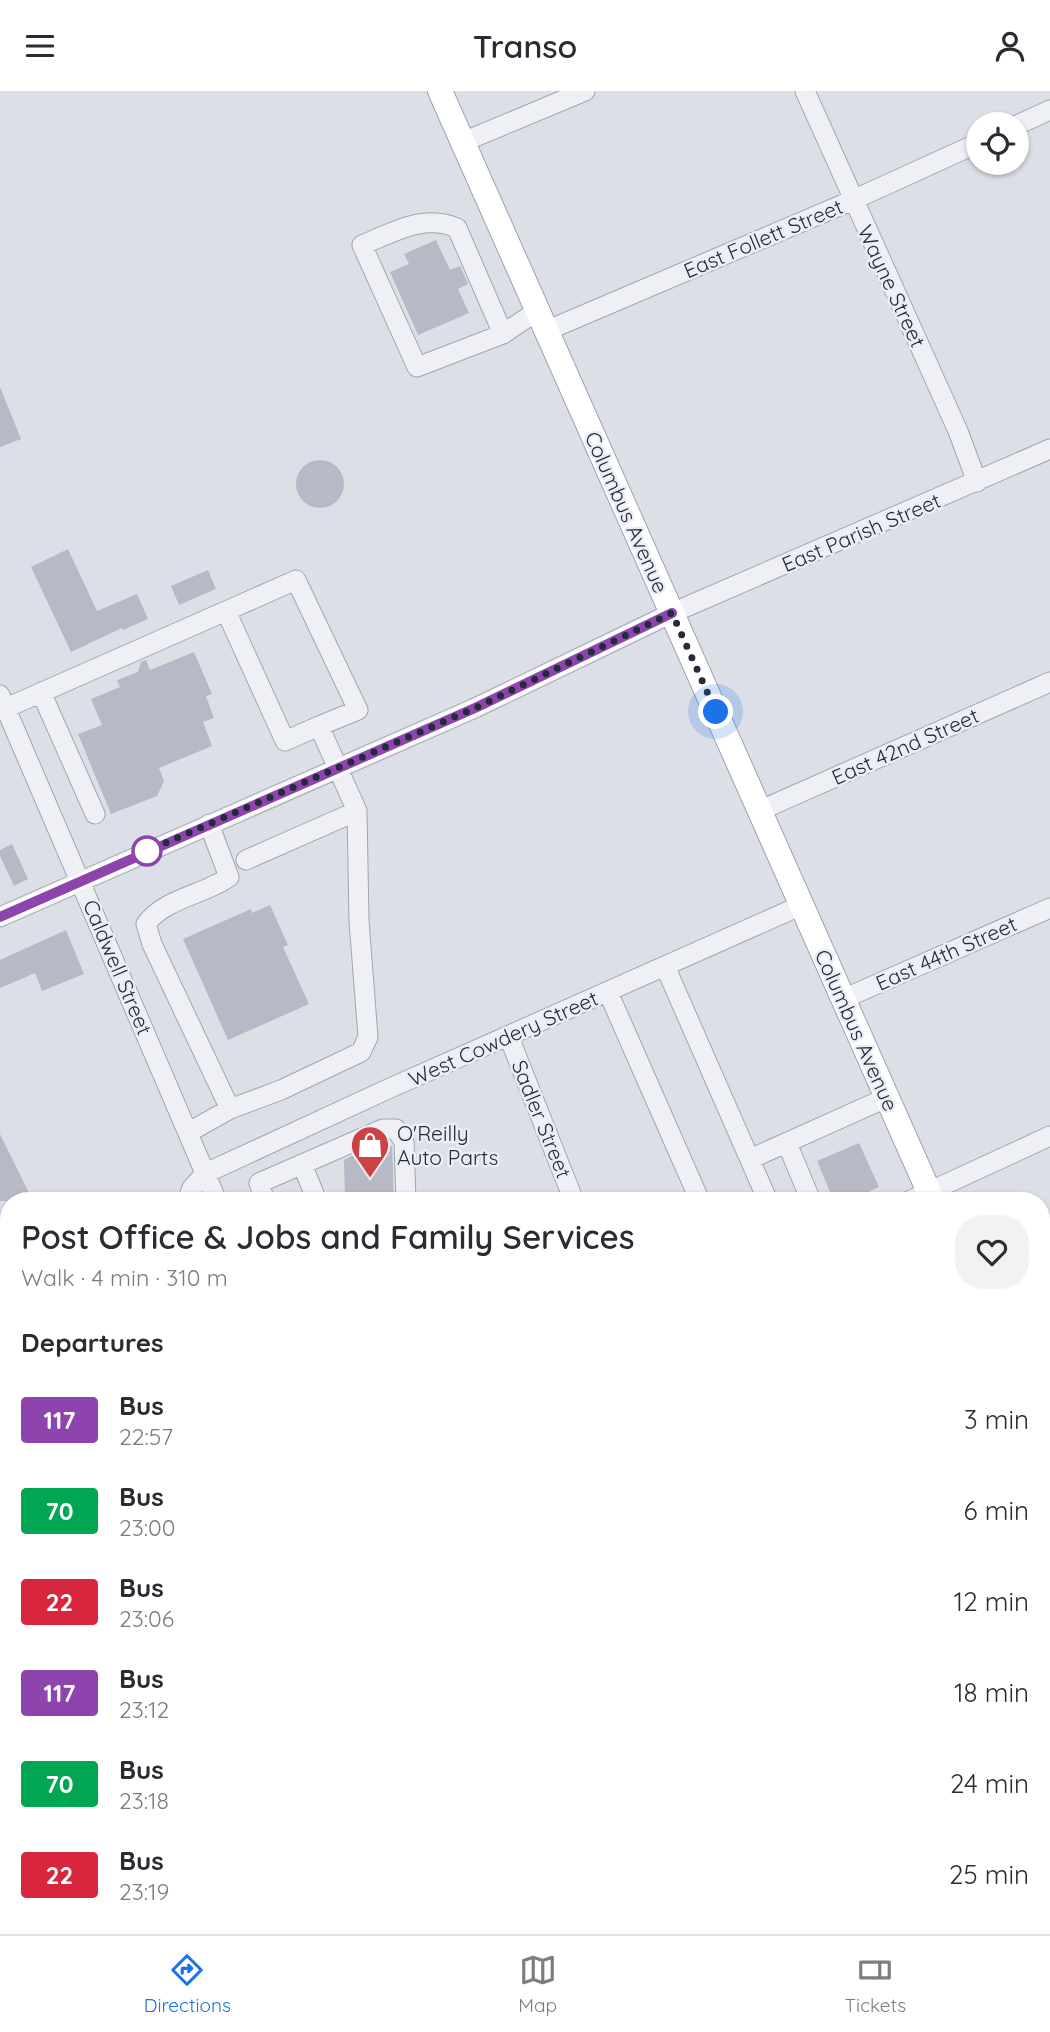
<!DOCTYPE html>
<html lang="en">
<head>
<meta charset="utf-8">
<style>
	:root { --surface:#fff; --page:#f2f2f3; --text:#2b2b33; --muted:#7c7c81; --line:#e1e1e2; --accent:#1a73e8 }
	body { margin:0; font-family:Quicksand,sans-serif; background:var(--page); color:var(--text); height:100vh; display:flex; flex-direction:column; font-size:26px; white-space:nowrap }
	* { box-sizing:border-box; margin:0 }
	p { font-size:23px; color:var(--muted) }
	.icon { flex:none; width:38px; height:38px; fill:none; stroke:currentColor; stroke-width:2; stroke-linecap:round; stroke-linejoin:round }
	.map { position:relative; flex:1; overflow:hidden }
	.panel { position:absolute; left:0px; top:1101px; width:1050px; height:744px; display:flex; flex-direction:column; background:var(--surface); border-radius:28px 28px 0 0; box-shadow:0 2px 5px #0004 }
	.panel>* { flex:none }
	.badge { padding:0 14px; border-radius:5px; font-size:24px; line-height:46px }
	.tools { position:absolute; left:966px; top:21px; display:grid; gap:14px }
	.tools a { display:grid; place-items:center; width:63px; height:63px; border-radius:50%; background:var(--surface); box-shadow:0 2px 5px #0004; font-size:35px }
	.you { position:absolute; width:35px; height:35px; margin:-18px; border:5px solid #fff; border-radius:50%; background:#1a73e8; box-shadow:0 0 0 10px #1a73e833 }
	.map>.badge { position:absolute; translate:-50% -50%; box-shadow:0 0 0 4px #fff }
	h2 { padding:0 21px; font-size:26px; line-height:63px }
	.round { display:grid; place-items:center; flex:none; width:74px; height:74px; border-radius:28px; background:var(--page) }
	.overview { display:flex; align-items:center; justify-content:space-between; height:119px; padding:0 21px }
	h1 { font-size:33px; font-weight:600; line-height:52px }
	ul { padding:0; list-style:none }
	li { display:flex; align-items:center; gap:21px; height:91px; padding:0 21px }
	li div { flex:1 }
	li b { display:block; font-size:26px }
	li em { font-style:normal }
	li .badge { min-width:77px; font-weight:700; text-align:center }
	header { display:flex; justify-content:space-between; align-items:center; height:91px; padding:0 21px; background:var(--surface); font-size:32px; font-weight:600 }
	.tab-bar { display:flex; justify-content:space-around; align-items:center; height:98px; border-top:2px solid var(--line); background:var(--surface); font-size:19px; color:var(--muted) }
	.tab-bar a { display:grid; justify-items:center; gap:4px }
	.tab-bar .selected { color:var(--accent) }
	.map>svg:first-child { display:block }
	.building { fill:#b7bac6 }
	.lines { fill:none; stroke-linecap:round; stroke-linejoin:round }
	.minor-casing { stroke:#a2a5b0; stroke-width:21 }
	.major-casing { stroke:#9ca2b2; stroke-width:26 }
	.minor { stroke:#eff0f5; stroke-width:19 }
	.major { stroke:#fff; stroke-width:24 }
	.line-casing { stroke:#fff; stroke-width:16 }
	.line { stroke:#8e44ad; stroke-width:10 }
	.walk { stroke:#262b3c; stroke-width:7; stroke-dasharray:0 12.6 }
	.stop-dot { fill:#fff; stroke:#8e44ad; stroke-width:3.5 }
	.labels { text-anchor:middle; dominant-baseline:central; stroke-width:5; stroke-linejoin:round; paint-order:stroke }
	.street-label { font-size:21px; fill:#262b3c; stroke:#ebeef4 }
	.poi-label { font-size:21px; fill:#262b3c; stroke:#ebeef4; text-anchor:start }
</style>
</head>
<body>
<header><svg class="icon" aria-label="menu" viewBox="0 0 24 24"><path d="M4 6h16M4 12h16M4 18h16"/></svg>Transo<svg class="icon" aria-label="person" viewBox="0 0 24 24"><circle cx="12" cy="8" r="4"/><path d="M4 21q1-7 8-7t8 7"/></svg></header>
<div class="map">
<svg width="1050" height="1843" viewBox="0 0 1050 1843">
	<rect width="100%" height="100%" fill="#dcdfe6"/>
	<path class="building" d="M436,149L450,179L460,175L468,193L458,198L469,222L418,244L390,181L409,173L404,163Z
		M0,296L21,348L0,356Z
		M296 393a24 24 0 1 1 48 0a24 24 0 1 1-48 0Z
		M68,458L97,520L137,503L148,528L123,539L122,537L71,561L31,476Z
		M208,479L216,498L179,514L171,495Z
		M194,561L212,603L206,605L214,627L203,631L212,655L159,677L164,690L157,705L111,723L78,643L102,634L91,608L120,596L117,589L138,581L141,571L146,569L150,579Z
		M12,753L28,788L14,795L0,765V759Z
		M270,814L288,854L283,856L309,913L228,949L183,848L251,818L252,822Z
		M66,839L84,883L42,900L35,882L0,897V869Z
		M0,1043L33,1110H0Z
		M859,1052L879,1096L849,1110H834L817,1070Z
		M384,1055H392L394,1110H345L344,1069L351,1065H384Z"/>
	<g class="lines">
		<g class="minor-casing">
			<path id="minor" d="M805,0L958,340L977,391
				M1017,34L1050,19
				M463,51L585,0
				M546,240L853,109L978,52
				M503,243L457,137C424,122 392,142 362,154L417,276L503,243L537,220
				M226,520L296,489L358,619L319,635
				M41,601L95,723
				M0,604L217,1110
				M6,617L226,520L285,650L319,635L357,720L359,830L368,946L361,961L281,999L230,1018L189,1041
				M761,719L1050,591
				M209,733L229,786C204,804 165,807 146,833L152,853L230,1018
				M246,769L357,720
				M0,826L475,617L672,522L1050,358
				M665,875L768,1110
				M608,901L700,1110
				M843,908L1050,817
				M509,946L574,1110
				M787,1052L811,1110
				M750,1068L886,1007
				M302,1073L317,1110
				M187,1110L192,1097L206,1082L388,998L802,814
				M265,1110L259,1092L383,1038H396L404,1051L406,1110
				M909,1110L1050,1045
				M1041,1263L1050,1259
				M0,1354H9
				M0,1458H9
				M1041,1508L1050,1504
				M8,1611L9,1595
				M1041,1647L1050,1646
				M1041,1707L1050,1703
				M1046,1767L1050,1765
				M762,1836L1050,1842"/>
		</g>
		<g class="major-casing">
			<path id="major" d="M440,0L933,1110
				M0,1314L9,1315
				M1041,1350L1050,1369"/>
		</g>
		<use href="#minor" class="minor"/>
		<use href="#major" class="major"/>
	</g>
	<g class="lines">
		<g class="line-casing">
			<path id="line" d="M0,826L475,617L672,522"/>
		</g>
		<use href="#line" class="line"/>
		<path class="walk" d="M147,760L145,761L475,617L672,522L716,621"/>
	</g>
	<defs>
		<g id="shop-pin" transform="scale(2.0125)"><path d="M0 17L-7.5 6A9.5 9.5 0 1 1 7.5 6Z" fill="#cb4145" stroke="#ebeef4"/><path d="M-5-2.5h2.3a2.7 3.5 0 0 1 5.4 0H5L5.5 6h-11ZM-1.5-2.5h3a1.5 2.3 0 0 0-3 0Z" fill="#fff"/></g>
	</defs>
	<g fill-rule="evenodd">
		<use href="#shop-pin" x="370" y="1054"/>
	</g>
	<circle class="stop-dot" cx="147" cy="760" r="14"/>
	<g class="labels">
		<g class="street-label">
			<text transform="translate(763 147) rotate(-23)">East Follett Street</text>
			<text transform="translate(892 195) rotate(65)">Wayne Street</text>
			<text transform="translate(627 421) rotate(66)">Columbus Avenue</text>
			<text transform="translate(861 441) rotate(-23)">East Parish Street</text>
			<text transform="translate(905 655) rotate(-24)">East 42nd Street</text>
			<text transform="translate(946 862) rotate(-24)">East 44th Street</text>
			<text transform="translate(118 876) rotate(67)">Caldwell Street</text>
			<text transform="translate(857 939) rotate(66)">Columbus Avenue</text>
			<text transform="translate(503 947) rotate(-24)">West Cowdery Street</text>
			<text transform="translate(542 1028) rotate(68)">Sadler Street</text>
		</g>
		<g class="poi-label">
			<text x="397" y="1042">O'Reilly<tspan x="397" dy="24">Auto Parts</tspan></text>
		</g>
	</g>
</svg>
<div class="tools">
<a><svg class="icon" aria-label="locate" viewBox="0 0 24 24"><circle cx="12" cy="12" r="6"/><path d="M12 2v4M12 18v4M2 12h4M18 12h4"/></svg></a>
</div>
<div class="you" style="left:716px;top:621px"></div>
<section class="panel">
<div class="overview"><div><h1>Post Office &amp; Jobs and Family Services</h1><p>Walk · 4 min · 310 m</p></div><a class="round"><svg class="icon" aria-label="heart" viewBox="0 0 24 24"><path d="M12 20l-8-8c-3-5 5-10 8-4 3-6 11-1 8 4z"/></svg></a></div>
<h2>Departures</h2>
<ul>
<li><span class="badge" style="background:#8e44ad;color:#fff">117</span><div><b>Bus</b><p>22:57</p></div><em>3 min</em></li>
<li><span class="badge" style="background:#00a651;color:#fff">70</span><div><b>Bus</b><p>23:00</p></div><em>6 min</em></li>
<li><span class="badge" style="background:#d7263d;color:#fff">22</span><div><b>Bus</b><p>23:06</p></div><em>12 min</em></li>
<li><span class="badge" style="background:#8e44ad;color:#fff">117</span><div><b>Bus</b><p>23:12</p></div><em>18 min</em></li>
<li><span class="badge" style="background:#00a651;color:#fff">70</span><div><b>Bus</b><p>23:18</p></div><em>24 min</em></li>
<li><span class="badge" style="background:#d7263d;color:#fff">22</span><div><b>Bus</b><p>23:19</p></div><em>25 min</em></li>
</ul>
</section>
</div>
<nav class="tab-bar">
<a class="selected"><svg class="icon" aria-label="directions" viewBox="0 0 24 24"><path d="M12 3l9 9-9 9-9-9zM9 14v-3h6M13 9l2 2-2 2"/></svg>Directions</a>
<a><svg class="icon" aria-label="map" viewBox="0 0 24 24"><path d="M3 6l6-2 6 2 6-2v14l-6 2-6-2-6 2zM9 4v14M15 6v14"/></svg>Map</a>
<a><svg class="icon" aria-label="tickets" viewBox="0 0 24 24"><path d="M3 7h18v10H3zM15 7v10"/></svg>Tickets</a>
</nav>
</body>
</html>
